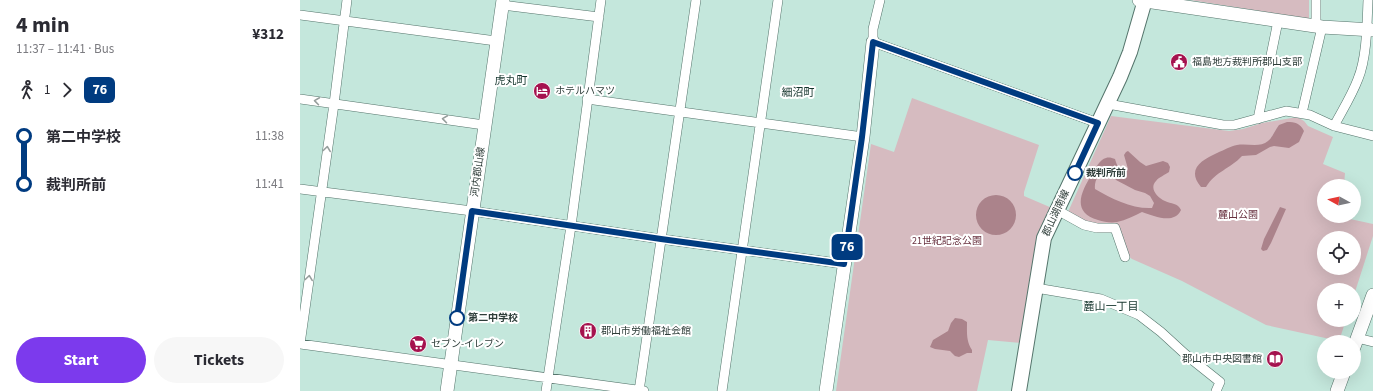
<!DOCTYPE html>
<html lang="en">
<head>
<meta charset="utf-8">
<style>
	:root { --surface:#fff; --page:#f7f7f7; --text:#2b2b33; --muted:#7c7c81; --accent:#7c3aed }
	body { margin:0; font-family:"Source Sans 3","Noto Sans JP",sans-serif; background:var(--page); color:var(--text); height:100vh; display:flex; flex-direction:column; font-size:15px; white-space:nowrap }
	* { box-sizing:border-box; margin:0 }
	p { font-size:13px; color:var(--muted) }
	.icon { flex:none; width:22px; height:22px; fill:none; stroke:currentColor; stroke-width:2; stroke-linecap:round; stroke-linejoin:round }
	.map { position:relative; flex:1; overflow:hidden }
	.details { display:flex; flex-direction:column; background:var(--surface); width:300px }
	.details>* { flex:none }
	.badge { padding:0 8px; border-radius:6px; font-size:14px; line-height:26px }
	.needle { width:26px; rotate:278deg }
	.buttons { position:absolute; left:1017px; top:179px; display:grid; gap:8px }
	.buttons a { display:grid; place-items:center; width:44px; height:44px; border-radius:50%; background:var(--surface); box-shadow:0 4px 16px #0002; font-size:20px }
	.map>.badge { position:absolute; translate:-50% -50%; box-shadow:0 0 0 2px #fff }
	.legs { display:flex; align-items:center; gap:6px; height:44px; padding:0 16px; font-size:13px }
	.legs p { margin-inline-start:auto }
	.headline { display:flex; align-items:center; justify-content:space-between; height:68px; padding:0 16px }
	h1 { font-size:22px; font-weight:700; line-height:30px }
	.action { display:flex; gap:8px; margin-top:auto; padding:8px 16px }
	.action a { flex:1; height:46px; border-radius:24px; background:var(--accent); color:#fff; font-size:16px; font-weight:700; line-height:46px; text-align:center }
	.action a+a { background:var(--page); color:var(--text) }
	ul { padding:0 16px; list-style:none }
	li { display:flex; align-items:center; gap:14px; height:48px; font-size:15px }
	li i { display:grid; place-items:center; width:6px; height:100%; margin:0 5px; background:currentColor }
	li i::after { content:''; width:10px; height:10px; margin:-5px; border:3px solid; border-radius:50%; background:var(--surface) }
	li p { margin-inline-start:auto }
	li:first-child i { background:linear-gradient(#0000 50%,currentColor 0) }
	li:last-child i { background:linear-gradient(currentColor 50%,#0000 0) }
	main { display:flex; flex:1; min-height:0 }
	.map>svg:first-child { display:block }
	.green { fill:#d6bbc0; fill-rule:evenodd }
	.water { fill:#ab838b; fill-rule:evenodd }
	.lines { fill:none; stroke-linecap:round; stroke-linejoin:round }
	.street-casing { stroke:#54746b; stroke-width:10 }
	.secondary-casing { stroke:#54746b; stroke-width:14 }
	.primary-casing { stroke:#54746b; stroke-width:16 }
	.street { stroke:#fff; stroke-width:9 }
	.secondary { stroke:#fff; stroke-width:13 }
	.primary { stroke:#fff; stroke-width:14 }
	.oneway { stroke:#969e9c }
	.line-1-casing { stroke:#fff; stroke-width:9 }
	.line-1 { stroke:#003b80; stroke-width:6 }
	.stop-1-dot { fill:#fff; stroke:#003b80; stroke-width:2 }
	.labels { text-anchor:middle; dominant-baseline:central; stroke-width:4; stroke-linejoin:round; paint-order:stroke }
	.poi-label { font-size:10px; fill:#2e3d39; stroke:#fff; text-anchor:start }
	.street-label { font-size:10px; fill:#2e3d39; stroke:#fff }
	.stop-label { font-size:10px; font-weight:bold; fill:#2e3d39; stroke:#fff; text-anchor:start }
	.park-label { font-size:10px; fill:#68313f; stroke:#fff }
	.neighbourhood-label { font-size:11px; fill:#14342c; stroke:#fff }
</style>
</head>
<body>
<main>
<section class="details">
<div class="headline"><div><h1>4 min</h1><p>11:37 – 11:41 · Bus</p></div><b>¥312</b></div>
<div class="legs"><svg class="icon" aria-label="walk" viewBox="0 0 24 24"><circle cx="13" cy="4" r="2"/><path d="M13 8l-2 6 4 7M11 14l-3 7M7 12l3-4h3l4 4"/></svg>1<svg class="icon" aria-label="forward" viewBox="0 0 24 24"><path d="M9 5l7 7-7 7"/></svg><b class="badge" style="background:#003b80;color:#fff">76</b></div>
<ul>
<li><i style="color:#003b80"></i><b>第二中学校</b><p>11:38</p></li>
<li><i style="color:#003b80"></i><b>裁判所前</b><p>11:41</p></li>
</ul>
<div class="action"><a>Start</a><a>Tickets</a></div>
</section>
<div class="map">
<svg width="1073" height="391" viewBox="0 0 1073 391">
	<rect width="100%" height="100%" fill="#c4e7dc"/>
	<path class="green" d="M890,0H1009V19Z
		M612,98L739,145L724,192V196L752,208L721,343L688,340L677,391H536L571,144L594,152Z
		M811,116L929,131L943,129L962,123L997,117L1004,121L1008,126L1033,137L1023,164L1045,173L1044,186H1024V216H1041V217L1073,224V236L1054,295V290H1024V320H1046L1039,341L966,325L882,281L832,259L828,256L815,225C793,225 786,223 768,212ZM1024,238H1054V268H1024Z"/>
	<path class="water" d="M987,122C995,122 1000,123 1004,131L999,142L989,148L974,146L970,147L956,155L942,156C930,169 916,171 906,187H901C886,169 902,160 917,153C924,150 931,146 937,145C947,143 960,148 968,141C973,137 975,130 979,125Z
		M828,151L840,162L846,166L863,161L868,163L870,167L869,172C865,175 859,177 856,181C849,188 857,198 865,201C871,204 878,203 881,210C874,225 854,216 842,212C834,216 826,220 817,222C811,223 804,222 798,220C771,212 781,192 792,174C795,169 800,159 806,158C809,157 812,158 815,159C817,165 818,169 824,171L828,169L824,155L826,152ZM805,169H808C812,172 813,176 816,180L835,190L845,193L850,196L854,203L852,208C832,209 812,199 795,189C794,180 799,174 805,169Z
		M676 215a20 20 0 1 1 40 0a20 20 0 1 1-40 0Z
		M980,207L986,209L971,243L967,250L963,251L961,249L964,239Z
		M655,318L662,319L667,322C667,333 666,341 672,350V353H667L659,357L655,356L650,351L635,349L630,347L633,340L648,331L651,323Z"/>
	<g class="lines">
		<g class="street-casing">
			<path id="street" d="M580,0L573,29V42L798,123
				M202,5L299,17
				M0,15L196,41
				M1016,25V0
				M0,99L184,125
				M287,99L563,137
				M808,104L923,125H934L986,111L1010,115L1034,126L1073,136
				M1002,113L1022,27
				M958,119L978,21
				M1034,126C1042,111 1052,95 1058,79C1067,57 1067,24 1068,0
				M0,189L172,211L361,239L544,264
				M757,210L784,225L797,228H815L825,257
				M736,288L801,299L839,315L861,332L885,354L920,382L916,391
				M1057,338L1073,342
				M0,344L344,391
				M0,344L34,104L47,0
				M246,391L271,226L301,0
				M339,391L396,0
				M422,391L478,0"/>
		</g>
		<g class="secondary-casing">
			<path id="secondary" d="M839,0L1022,27L1073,30
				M1054,347L1073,295
				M147,391L203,0
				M526,391L563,137L573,42
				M1037,391L1044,372"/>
		</g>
		<g class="primary-casing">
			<path id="primary" d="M719,391L744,238L820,77L830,52L845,0"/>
		</g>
		<use href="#street" class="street"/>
		<use href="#secondary" class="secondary"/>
		<use href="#primary" class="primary"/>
	</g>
	<defs><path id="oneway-chevron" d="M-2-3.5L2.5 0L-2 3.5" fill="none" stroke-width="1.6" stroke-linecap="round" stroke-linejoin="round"/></defs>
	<g class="oneway">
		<use href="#oneway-chevron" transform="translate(17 101) rotate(-172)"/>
		<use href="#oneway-chevron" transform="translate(145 119) rotate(-172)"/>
		<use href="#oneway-chevron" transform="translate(27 149) rotate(-82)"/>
		<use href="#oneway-chevron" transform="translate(9 278) rotate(-82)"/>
	</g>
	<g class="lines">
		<g class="line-1-casing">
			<path id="line-1" d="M157,318L172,211L361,239L544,264L562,137L573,42L798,123L775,173"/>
		</g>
		<use href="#line-1" class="line-1"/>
	</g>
	<defs>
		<g id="civic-disc" transform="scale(0.9)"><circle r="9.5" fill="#a5124e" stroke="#fff"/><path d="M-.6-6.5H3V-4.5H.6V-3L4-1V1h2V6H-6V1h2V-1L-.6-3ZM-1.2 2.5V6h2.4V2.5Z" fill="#fff"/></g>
		<g id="hotel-disc" transform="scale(0.9)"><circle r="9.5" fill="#a5124e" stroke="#fff"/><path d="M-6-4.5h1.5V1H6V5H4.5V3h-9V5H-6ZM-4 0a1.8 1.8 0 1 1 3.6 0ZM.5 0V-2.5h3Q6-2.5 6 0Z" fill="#fff"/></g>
		<g id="building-disc" transform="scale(0.9)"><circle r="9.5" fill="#a5124e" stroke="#fff"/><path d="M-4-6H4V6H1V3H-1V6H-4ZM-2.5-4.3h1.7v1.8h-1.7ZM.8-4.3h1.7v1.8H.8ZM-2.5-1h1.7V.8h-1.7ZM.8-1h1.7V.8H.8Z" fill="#fff"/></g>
		<g id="supermarket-disc" transform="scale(0.9)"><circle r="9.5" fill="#a5124e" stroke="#fff"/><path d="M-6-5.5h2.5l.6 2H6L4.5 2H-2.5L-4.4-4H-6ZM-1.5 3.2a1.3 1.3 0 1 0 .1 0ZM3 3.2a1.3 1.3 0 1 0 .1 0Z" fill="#fff"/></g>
		<g id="library-disc" transform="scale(0.9)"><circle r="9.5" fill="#a5124e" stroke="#fff"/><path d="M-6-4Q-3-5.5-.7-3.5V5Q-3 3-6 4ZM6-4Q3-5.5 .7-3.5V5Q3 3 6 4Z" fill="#fff"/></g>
	</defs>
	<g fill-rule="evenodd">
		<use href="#civic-disc" x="879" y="62"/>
		<use href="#hotel-disc" x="242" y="91"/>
		<use href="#building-disc" x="288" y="331"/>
		<use href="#supermarket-disc" x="118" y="344"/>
		<use href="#library-disc" x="975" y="359"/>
	</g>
	<g class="stop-1-dot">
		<circle cx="775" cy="173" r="7"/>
		<circle cx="157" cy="318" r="7"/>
	</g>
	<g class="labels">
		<g class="poi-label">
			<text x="892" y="62">福島地方裁判所郡山支部</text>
			<text x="255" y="91">ホテルハマツ</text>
			<text x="301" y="331">郡山市労働福祉会館</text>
			<text x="131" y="344">セブン-イレブン</text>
			<text x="962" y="359" text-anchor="end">郡山市中央図書館</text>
		</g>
		<g class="street-label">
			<text transform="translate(178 172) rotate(-82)">河内郡山線</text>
			<text transform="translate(756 213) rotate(-65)">郡山湖南線</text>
		</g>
		<g class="stop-label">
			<text x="786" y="173">裁判所前</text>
			<text x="168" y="318">第二中学校</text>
		</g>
		<g class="park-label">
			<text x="938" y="215">麓山公園</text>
			<text x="647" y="241">21世紀記念公園</text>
		</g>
		<g class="neighbourhood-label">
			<text x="211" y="80">虎丸町</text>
			<text x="498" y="92">細沼町</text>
			<text x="811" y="306">麓山一丁目</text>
		</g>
	</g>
</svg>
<div class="buttons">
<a><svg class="needle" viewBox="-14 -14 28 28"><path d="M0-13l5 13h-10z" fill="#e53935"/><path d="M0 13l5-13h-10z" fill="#7c7c81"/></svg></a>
<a><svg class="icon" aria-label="locate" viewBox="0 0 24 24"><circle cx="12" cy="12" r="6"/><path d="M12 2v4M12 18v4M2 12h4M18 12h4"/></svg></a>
<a>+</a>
<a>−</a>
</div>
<b class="badge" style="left:547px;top:247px;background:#003b80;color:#fff">76</b>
</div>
</main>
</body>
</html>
